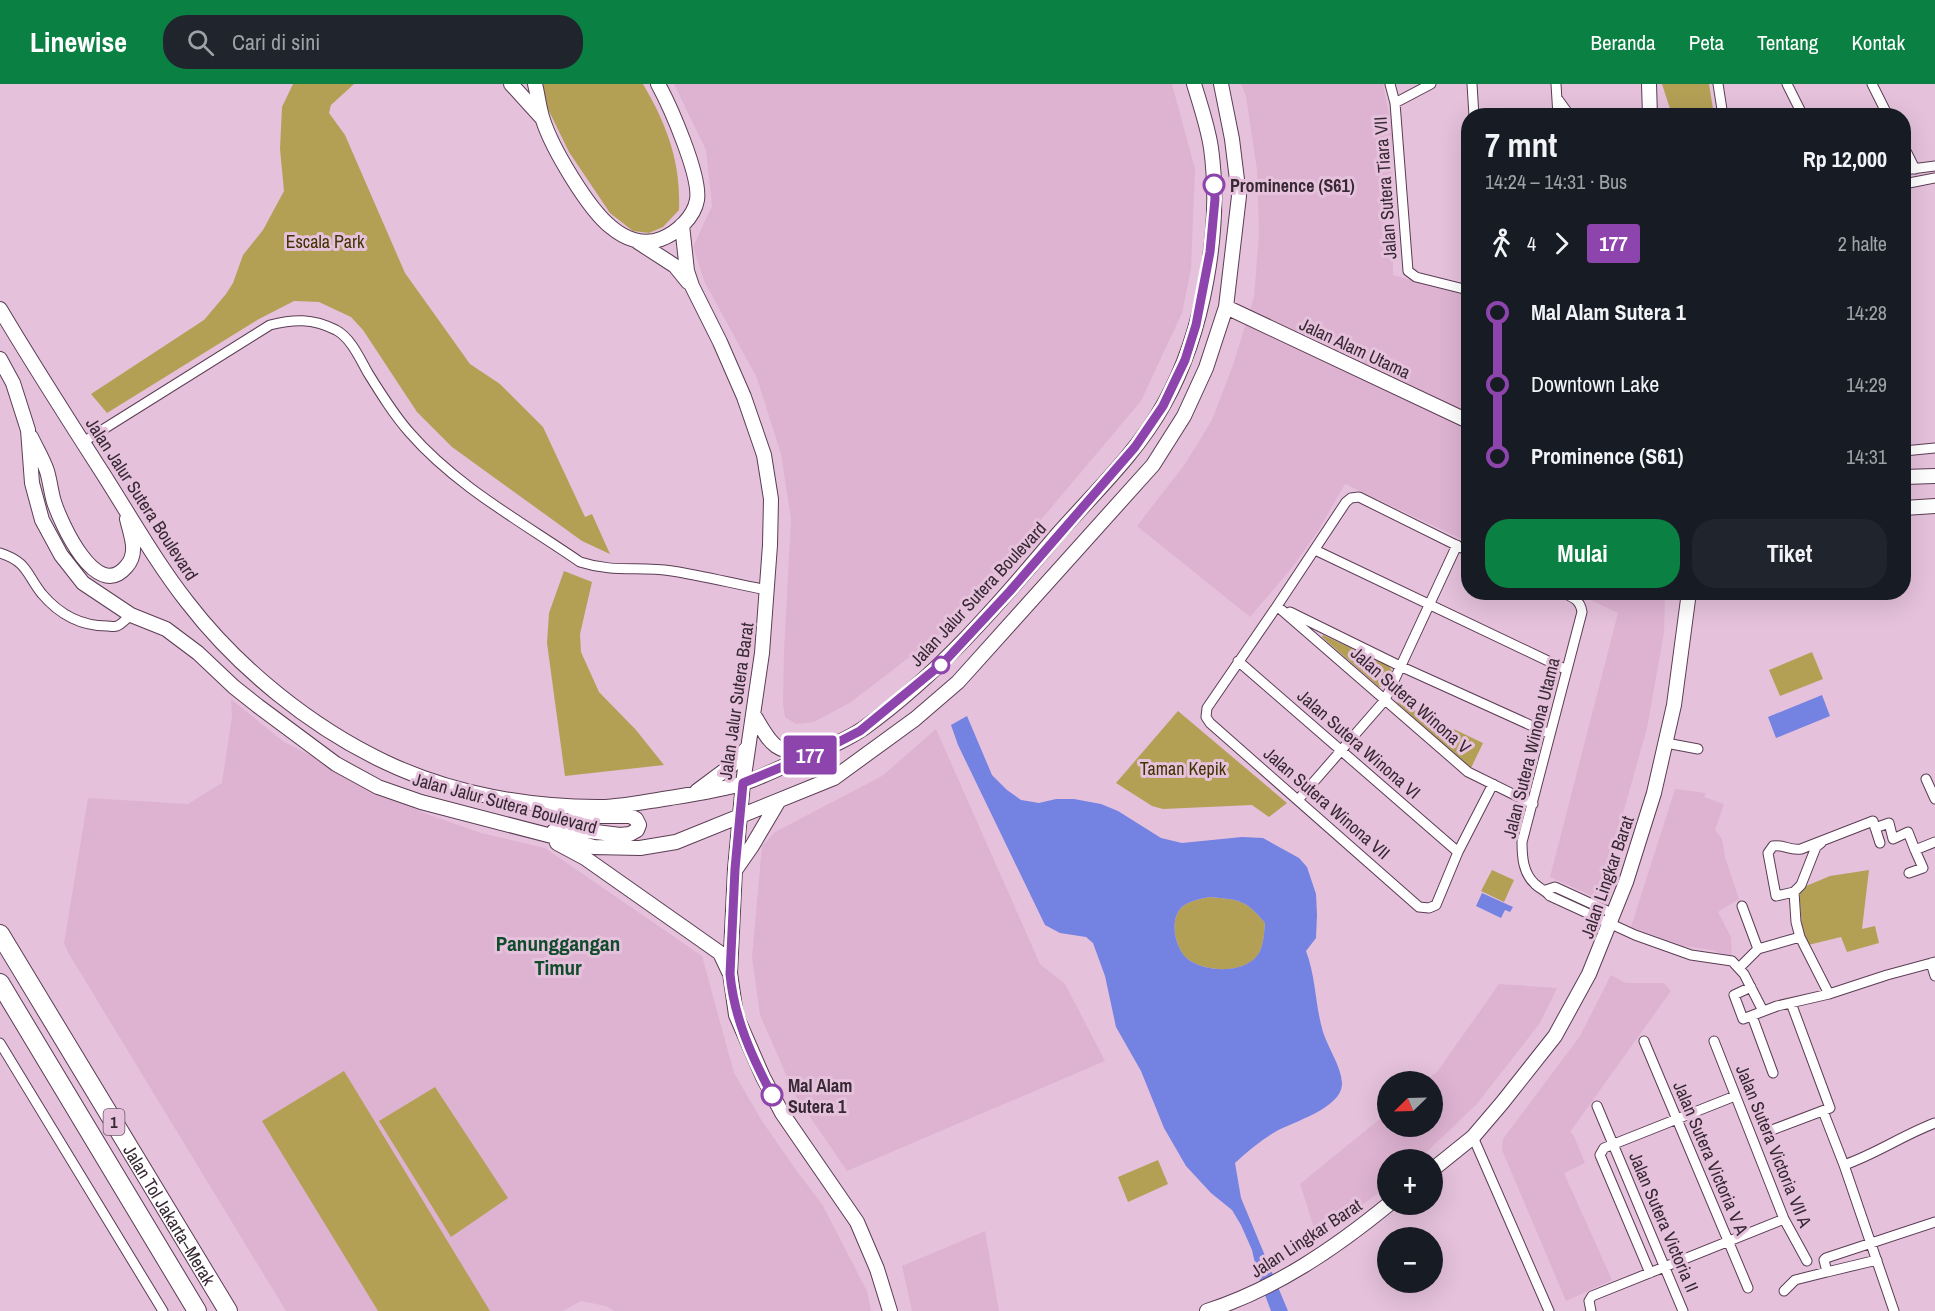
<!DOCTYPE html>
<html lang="id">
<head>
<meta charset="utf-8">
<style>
	:root { --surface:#171b24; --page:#20242c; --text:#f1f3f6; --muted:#9ea1a6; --accent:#0b8043 }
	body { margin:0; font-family:"Archivo Narrow",sans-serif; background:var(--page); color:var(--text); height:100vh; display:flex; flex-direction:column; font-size:22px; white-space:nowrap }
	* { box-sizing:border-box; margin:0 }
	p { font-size:20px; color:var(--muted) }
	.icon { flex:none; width:33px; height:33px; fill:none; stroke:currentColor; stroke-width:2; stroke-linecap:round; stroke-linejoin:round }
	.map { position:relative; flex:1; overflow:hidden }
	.panel { position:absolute; left:1461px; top:24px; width:450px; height:492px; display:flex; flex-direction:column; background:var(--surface); border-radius:24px; box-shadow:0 6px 24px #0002 }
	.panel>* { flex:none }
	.badge { padding:0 12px; border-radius:4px; font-size:21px; line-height:39px }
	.needle { width:39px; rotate:247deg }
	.controls { position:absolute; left:1377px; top:987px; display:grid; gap:12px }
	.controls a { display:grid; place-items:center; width:66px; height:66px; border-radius:50%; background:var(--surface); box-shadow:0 6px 24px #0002; font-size:30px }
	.map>.badge { position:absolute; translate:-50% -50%; box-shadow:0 0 0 3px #fff }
	.legs { display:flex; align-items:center; gap:9px; height:66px; padding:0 24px; font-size:20px }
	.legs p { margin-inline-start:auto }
	.summary { display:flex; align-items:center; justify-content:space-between; height:102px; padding:0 24px }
	h1 { font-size:33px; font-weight:800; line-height:45px }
	.button { display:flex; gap:12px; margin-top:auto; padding:12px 24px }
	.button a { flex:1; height:69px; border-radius:24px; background:var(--accent); color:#fff; font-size:24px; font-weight:800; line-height:69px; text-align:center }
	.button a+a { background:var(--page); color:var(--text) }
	ul { padding:0 24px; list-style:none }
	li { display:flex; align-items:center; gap:21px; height:72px; font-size:22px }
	li i { display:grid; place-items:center; width:9px; height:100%; margin:0 8px; background:currentColor }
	li i::after { content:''; width:15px; height:15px; margin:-8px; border:4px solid; border-radius:50%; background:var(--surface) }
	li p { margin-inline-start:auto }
	li:first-child i { background:linear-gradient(#0000 50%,currentColor 0) }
	li:last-child i { background:linear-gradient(currentColor 50%,#0000 0) }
	header { display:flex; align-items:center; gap:36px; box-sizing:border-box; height:84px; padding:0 30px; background:var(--accent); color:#fff }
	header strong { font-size:28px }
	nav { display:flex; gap:33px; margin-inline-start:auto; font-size:21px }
	.search { width:420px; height:54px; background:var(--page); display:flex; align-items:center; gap:15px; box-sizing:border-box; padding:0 21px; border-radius:24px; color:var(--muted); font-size:22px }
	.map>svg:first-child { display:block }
	.built { fill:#deb3d2 }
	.green { fill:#b3a055 }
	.water { fill:#7482e2; fill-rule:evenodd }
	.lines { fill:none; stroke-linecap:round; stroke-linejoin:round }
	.street-casing { stroke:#5b3d54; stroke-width:11 }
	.secondary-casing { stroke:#5b3d54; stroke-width:16 }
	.highway-casing { stroke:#5b3d54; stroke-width:20 }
	.street { stroke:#fff; stroke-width:9 }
	.secondary { stroke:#fff; stroke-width:14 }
	.highway { stroke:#fff; stroke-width:18 }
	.line-1-casing { stroke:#fff; stroke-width:14 }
	.line-1 { stroke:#8e44ad; stroke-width:9 }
	.stop-1-dot { fill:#fff; stroke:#8e44ad; stroke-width:3 }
	.labels { text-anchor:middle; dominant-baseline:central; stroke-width:6; stroke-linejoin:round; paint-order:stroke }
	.shield { fill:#e5c1dc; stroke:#6b5766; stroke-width:1.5 }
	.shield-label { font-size:16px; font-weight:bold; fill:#372933 }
	.stop-label { font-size:18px; font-weight:bold; fill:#372933; stroke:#e5c1dc; text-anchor:start }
	.street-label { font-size:18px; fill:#372933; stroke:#e5c1dc }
	.park-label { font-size:18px; fill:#403400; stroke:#e5c1dc }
	.quarter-label { font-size:21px; font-weight:bold; fill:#104b2c; stroke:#e5c1dc }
</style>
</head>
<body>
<header>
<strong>Linewise</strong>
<div class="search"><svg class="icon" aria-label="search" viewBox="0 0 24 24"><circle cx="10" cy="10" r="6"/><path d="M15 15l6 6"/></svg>Cari di sini</div>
<nav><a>Beranda</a><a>Peta</a><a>Tentang</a><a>Kontak</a></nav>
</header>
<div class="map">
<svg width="1935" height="1227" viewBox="0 0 1935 1227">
	<rect width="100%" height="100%" fill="#e5c1dc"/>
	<path class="built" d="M674,0H1172L1195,85L1191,185L1182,229L1141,317L954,539L851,618L814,638L796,640L785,633L783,620L784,567L791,435L781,370L757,294L705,199L693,163L712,122L706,66Z
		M1241,0H1383L1392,45L1393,191L1468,212V458L1345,400L1318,447L1291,485L1250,533L1137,442L1185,380L1212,336L1233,281L1254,213L1259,150L1257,86L1246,12Z
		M1576,509H1665L1664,549L1647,644L1599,815L1550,793L1618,529Z
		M231,615L284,658L424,729L481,749L545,764L702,872L734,989L762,1037L796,1086L822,1120L867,1207L871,1227H614L606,1222L581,1217L563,1227H286L69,870L64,859L88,714L188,720L222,699L232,632Z
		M936,645L1040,880L1065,900L1105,977L847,1087L795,1011L760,931L752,873L762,762L775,748L882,692Z
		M1675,705L1706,709L1704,713L1724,720L1715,746L1722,755L1725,773L1739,815L1718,828L1731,853L1732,874L1712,866L1683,862L1631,843Z
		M1611,891L1626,899H1664L1671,907L1570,1048L1573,1050L1585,1079L1564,1089L1612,1196L1566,1217L1502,1066L1503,1055L1580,952Z
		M1499,900L1557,904L1540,939L1476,1021L1419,1075L1388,1076L1387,1103L1317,1153L1300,1100L1387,1029L1388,1042H1432V998L1425,997L1437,988Z
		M985,1147L999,1227H912L902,1182Z"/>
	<path class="green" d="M293,0H354L331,21L329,29L345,51L405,189L470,280L500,300L543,343L585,433L592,430L610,470L582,457L452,363L417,328L363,246L351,233L319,218L294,217L259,235L107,329L91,310L204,236L226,210L233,199L243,171L263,146L284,107L280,65L282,23Z
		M541,0H643C667,41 681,78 679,126L663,143L649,149L633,147L610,129L569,68L547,23Z
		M1662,0H1709L1714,31H1672Z
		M564,487L592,498L580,550L581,568L599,608L636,646L664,681L565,692L547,559L549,529Z
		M1323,551L1389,582L1393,589L1387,602L1379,603L1322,553Z
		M1812,568L1823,595L1780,612L1769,586Z
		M1395,617L1483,659L1471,684Z
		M1178,627L1287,719L1269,733L1252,721L1163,725L1152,722L1116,699Z
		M1492,786L1514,796L1504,818L1481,807Z
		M1869,786L1862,845L1875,842L1879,859L1847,868L1841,853L1808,861L1802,843L1799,805L1830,792Z
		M1210,813C1240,816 1245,815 1265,839C1264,848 1264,858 1260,867C1250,890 1207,889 1189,876C1176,867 1169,839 1180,825C1187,817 1200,815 1210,813Z
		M344,987L490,1227H378L262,1037Z
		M435,1003L508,1114L451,1153L379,1037Z
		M1158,1076L1168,1100L1128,1118L1118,1093Z"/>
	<path class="water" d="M1822,611L1830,632L1776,654L1768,633Z
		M967,632L992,691L1007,706L1021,716L1039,719L1056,715H1074L1101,720L1118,727L1161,754L1182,759L1242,753L1263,754L1299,774L1307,783L1316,810L1317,831L1316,854L1306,867C1316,893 1315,921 1323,948C1328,964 1341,982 1342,999C1343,1024 1292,1038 1275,1048C1260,1057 1247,1068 1235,1079L1241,1114L1288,1227H1271L1258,1192L1252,1166L1241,1141L1232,1126L1211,1109L1186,1082L1164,1044L1141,987L1116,943L1105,892L1093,859L1086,853L1060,849L1045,841L958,661L951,641ZM1210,813C1240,816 1245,815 1265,839C1264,848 1264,858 1260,867C1249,890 1207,889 1189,876C1176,867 1169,839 1180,825C1187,817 1200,815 1210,813Z
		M1482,809L1513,823L1510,828L1505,826L1501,834L1476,822Z"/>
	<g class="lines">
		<g class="street-casing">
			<path id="street" d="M1390,0L1395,19L1408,187L1416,193L1468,206
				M1472,0L1474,32
				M1556,0L1558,32
				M1718,0L1723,32
				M1787,0L1803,32
				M1872,0L1888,32
				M1557,14L1570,32
				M1395,19L1431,0
				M1904,63L1915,85
				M1904,86L1935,82
				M1904,100L1935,94
				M83,358L270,241C294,235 312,234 336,246C351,254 360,275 368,289C381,310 394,331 410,349C456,402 522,438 580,478C614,489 638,482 672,487C704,492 735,500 767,506
				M1904,367L1935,364
				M1315,466L1567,586
				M1468,467L1359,413L1351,414L1346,418L1277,522L1207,624L1206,633L1210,639L1419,823L1429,824L1436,821L1458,768L1493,700
				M0,469C28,478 26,490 42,510C59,530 81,542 107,542C110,542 114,543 117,542C121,541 127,534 131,531
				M1561,508C1572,513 1580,515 1582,528L1522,758C1522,773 1523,789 1535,800C1540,805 1545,806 1550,812L1635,851L1691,871L1732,877L1744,890L1763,927
				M1277,522L1468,688L1533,720
				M1290,528L1402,583L1550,650
				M1238,577L1458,768
				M1666,659L1698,665
				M1926,695L1935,715
				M1298,716L1385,616L1457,461
				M1875,744L1889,739L1893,755L1908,748L1915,766L1935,758
				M1909,789L1923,784L1915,766
				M1546,806L1555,803L1614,830
				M1794,808L1801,801L1816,763L1821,759
				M1742,822L1758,865
				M1931,879L1935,892
				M1739,884L1758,865L1800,853
				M1751,903L1734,911L1743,935L1777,922L1829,910L1887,891L1935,878
				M1829,910L1800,853L1796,838L1794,808L1776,812L1768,769L1773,762C1783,760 1790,767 1801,765L1873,737L1880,759
				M1752,932L1773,989
				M1644,957L1748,1204
				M1714,957L1784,1135L1807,1177
				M0,959L163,1227
				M1597,1022L1683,1227
				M1823,1027L1844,1081L1894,1227
				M1772,1046L1830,1024L1791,919
				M1473,1053L1549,1227
				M1844,1081C1876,1070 1903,1051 1935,1039
				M1827,1188L1877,1176
				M1650,1189L1600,1071L1604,1064L1735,1012
				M1784,1207L1795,1196L1827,1188L1824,1176L1826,1174L1935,1138
				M1591,1227L1589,1217L1592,1212L1784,1135"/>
		</g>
		<g class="secondary-casing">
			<path id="secondary" d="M511,0L542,34
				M535,0C538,12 539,24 543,36C552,64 588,125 611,143C625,155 644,162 661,155C677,149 694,133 697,116C701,92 670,22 658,0
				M1649,0L1650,32
				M682,141L687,187L692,202L720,258L744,313L764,371L771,415L770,461L762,569L743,699L735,785L730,889L736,931L763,993L782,1029L857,1138L877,1185L890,1227
				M638,158L675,182L688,198
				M1226,223L1468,337
				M0,225C32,279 66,332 100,385C129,430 155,477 188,519C238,584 311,643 385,678C452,710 531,724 605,723C626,722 649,717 670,714C695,710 721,706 744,699C762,693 779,684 796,677C819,667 844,658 864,644C939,590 998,521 1057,451C1094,409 1137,369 1164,320C1204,249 1222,144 1211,64C1208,43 1200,20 1194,0
				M0,275L13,299L28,346L32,399L42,436L61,471L83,499L131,531L166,545L198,569L234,603L258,622L336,680L378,703L421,718L594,763L640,764L676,758L834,694L915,635L958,598L1153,381L1184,332L1206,284L1226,223L1239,112L1232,55L1221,0
				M31,353C36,364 43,375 47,387C50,397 51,408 54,418C61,439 96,518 126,483C139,469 131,452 127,435
				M1904,393L1935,392
				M1904,424L1935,422
				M754,631C770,658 774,671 809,667
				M697,707L732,681L748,663
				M554,747H588L620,751L630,750L637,746L639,741L636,735L630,732H594L575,728
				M557,759L585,774L720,869L729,888
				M736,785L752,762L778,718
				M1432,1086L1473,1053L1502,1019L1555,952L1589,890L1626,798L1654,709L1674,621L1689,508
				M1207,1227C1275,1205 1334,1165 1389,1120"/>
		</g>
		<g class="highway-casing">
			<g id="highway">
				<path id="s1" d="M0,850L228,1227"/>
				<path d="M0,899L197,1227"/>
			</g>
		</g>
		<use href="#street" class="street"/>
		<use href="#secondary" class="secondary"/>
		<use href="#highway" class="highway"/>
	</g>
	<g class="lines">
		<g class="line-1-casing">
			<path id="line-1" d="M772,1011C752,973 734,934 730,890L735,785L743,699L823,666L860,647L944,578L1010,507L1135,363L1163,322L1185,276L1196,241L1210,168L1215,115L1214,101"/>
		</g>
		<use href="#line-1" class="line-1"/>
	</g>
	<g class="stop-1-dot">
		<circle cx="1214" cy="101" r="10"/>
		<circle cx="941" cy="581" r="8"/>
		<circle cx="772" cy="1011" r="10"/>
	</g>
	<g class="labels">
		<rect class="shield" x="103.5" y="1025" width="21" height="26" rx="4.5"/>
		<g class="shield-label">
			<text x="114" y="1038">1</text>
		</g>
		<g class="stop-label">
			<text x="1230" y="101">Prominence (S61)</text>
			<text x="788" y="1001">Mal Alam<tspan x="788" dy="21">Sutera 1</tspan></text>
		</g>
		<g class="street-label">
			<text transform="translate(1385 104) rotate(-94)">Jalan Sutera Tiara VII</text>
			<text transform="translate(1355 264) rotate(25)">Jalan Alam Utama</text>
			<text transform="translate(142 415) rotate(57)">Jalan Jalur Sutera Boulevard</text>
			<text transform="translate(978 510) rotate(-47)">Jalan Jalur Sutera Boulevard</text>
			<text transform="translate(1411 616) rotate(41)">Jalan Sutera Winona V</text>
			<text transform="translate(736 617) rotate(-82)">Jalan Jalur Sutera Barat</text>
			<text transform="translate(1359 660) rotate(41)">Jalan Sutera Winona VI</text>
			<text transform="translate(1531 664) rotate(-76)">Jalan Sutera Winona Utama</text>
			<text transform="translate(505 719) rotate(15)">Jalan Jalur Sutera Boulevard</text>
			<text transform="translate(1327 719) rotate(41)">Jalan Sutera Winona VII</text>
			<text transform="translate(1607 793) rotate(-71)">Jalan Lingkar Barat</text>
			<text transform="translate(1774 1062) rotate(68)">Jalan Sutera Victoria VII A</text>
			<text transform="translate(1711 1074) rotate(67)">Jalan Sutera Victoria V A</text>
			<text stroke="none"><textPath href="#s1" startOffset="328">Jalan Tol Jakarta–Merak</textPath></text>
			<text transform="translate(1664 1138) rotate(67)">Jalan Sutera Victoria II</text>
			<text transform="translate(1306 1154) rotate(-33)">Jalan Lingkar Barat</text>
		</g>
		<g class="park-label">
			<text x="325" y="157">Escala Park</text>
			<text x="1183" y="684">Taman Kepik</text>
		</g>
		<g class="quarter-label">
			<text x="558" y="859">Panunggangan<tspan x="558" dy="24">Timur</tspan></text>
		</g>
	</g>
</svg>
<div class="controls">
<a><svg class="needle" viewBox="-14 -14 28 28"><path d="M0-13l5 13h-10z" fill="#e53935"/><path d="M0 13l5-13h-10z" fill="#9ea1a6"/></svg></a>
<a>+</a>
<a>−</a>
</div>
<b class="badge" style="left:810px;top:671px;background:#8e44ad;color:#fff">177</b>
<section class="panel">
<div class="summary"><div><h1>7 mnt</h1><p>14:24 – 14:31 · Bus</p></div><b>Rp 12,000</b></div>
<div class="legs"><svg class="icon" aria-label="walk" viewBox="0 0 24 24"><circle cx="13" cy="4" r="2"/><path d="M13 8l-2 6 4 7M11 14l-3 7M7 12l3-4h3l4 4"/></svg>4<svg class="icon" aria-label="forward" viewBox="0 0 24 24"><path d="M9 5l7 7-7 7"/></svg><b class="badge" style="background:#8e44ad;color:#fff">177</b><p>2 halte</p></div>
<ul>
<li><i style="color:#8e44ad"></i><b>Mal Alam Sutera 1</b><p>14:28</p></li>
<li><i style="color:#8e44ad"></i><span>Downtown Lake</span><p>14:29</p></li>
<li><i style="color:#8e44ad"></i><b>Prominence (S61)</b><p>14:31</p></li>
</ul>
<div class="button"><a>Mulai</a><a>Tiket</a></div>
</section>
</div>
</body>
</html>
